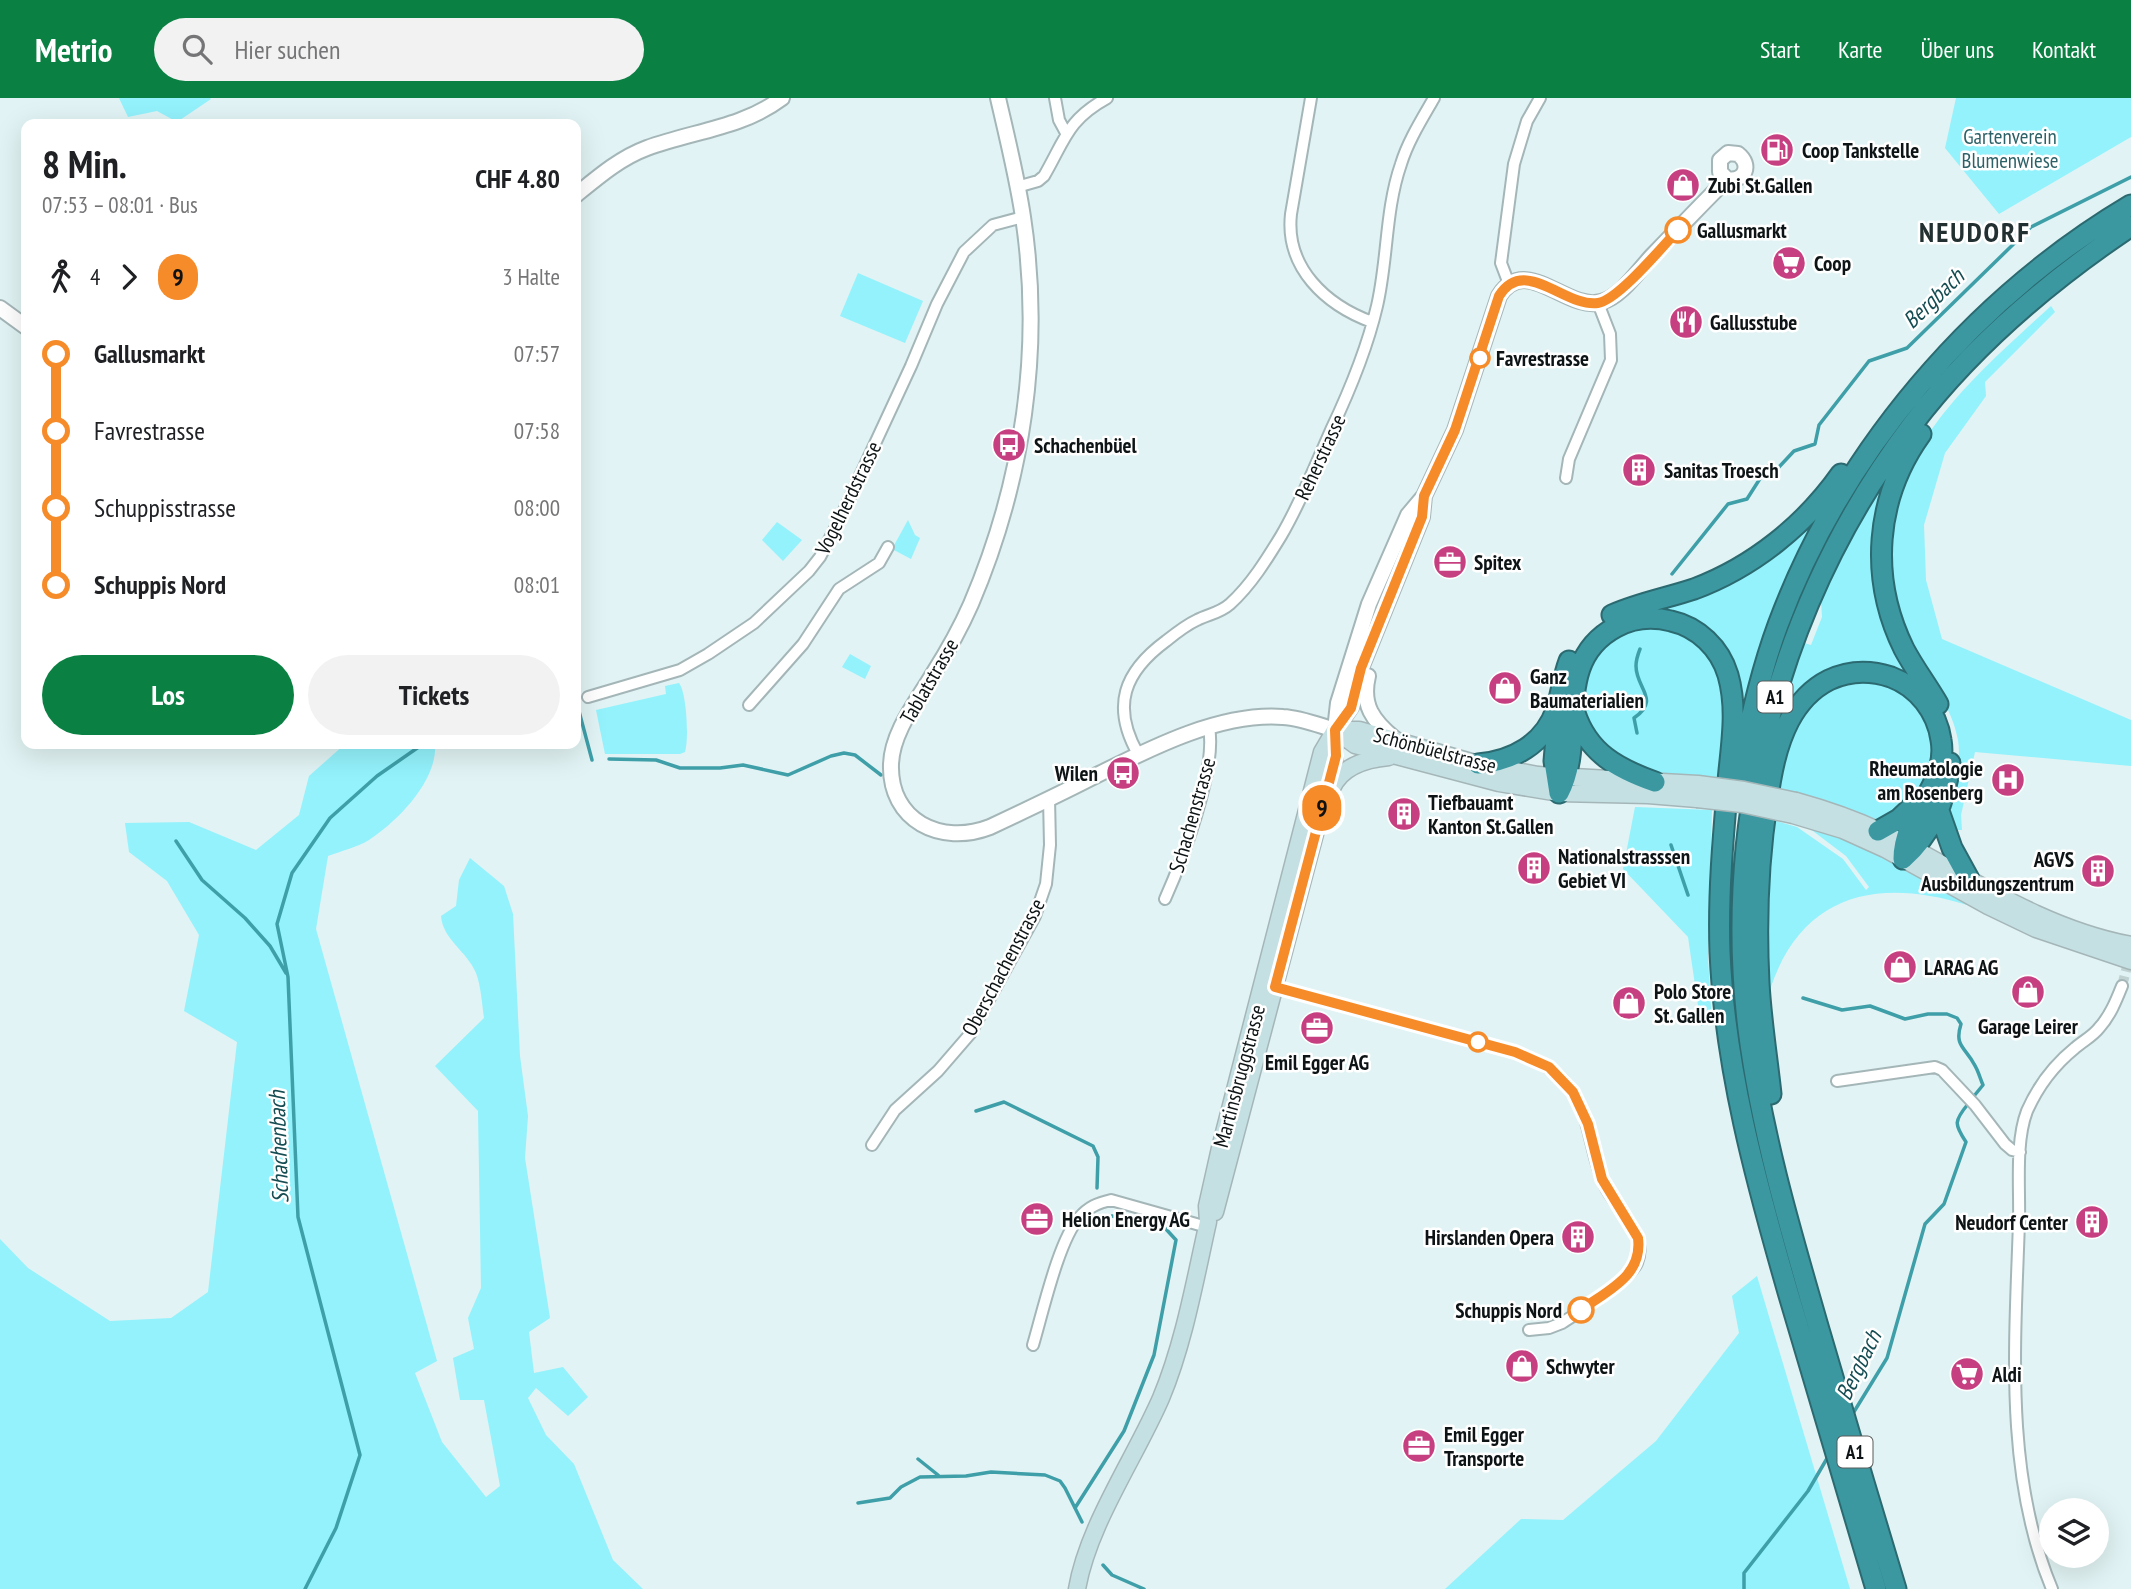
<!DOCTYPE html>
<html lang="de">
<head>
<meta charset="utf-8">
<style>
	:root { --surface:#fff; --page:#f2f2f2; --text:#202124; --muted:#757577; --accent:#0b8043 }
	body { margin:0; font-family:"PT Sans Narrow",sans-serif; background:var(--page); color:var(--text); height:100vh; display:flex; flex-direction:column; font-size:26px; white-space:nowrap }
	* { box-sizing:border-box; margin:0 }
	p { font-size:23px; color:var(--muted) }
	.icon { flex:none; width:38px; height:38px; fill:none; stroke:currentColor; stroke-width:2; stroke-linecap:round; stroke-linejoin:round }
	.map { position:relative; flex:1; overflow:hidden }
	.side { position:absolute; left:21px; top:21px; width:560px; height:630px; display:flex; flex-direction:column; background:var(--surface); border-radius:14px; box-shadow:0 7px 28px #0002 }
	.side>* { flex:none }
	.badge { padding:0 14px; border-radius:23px; font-size:24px; line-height:46px }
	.controls { position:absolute; left:2039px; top:1400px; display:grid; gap:14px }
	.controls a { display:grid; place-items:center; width:70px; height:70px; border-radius:50%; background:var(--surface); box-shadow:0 7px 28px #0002; font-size:35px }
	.map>.badge { position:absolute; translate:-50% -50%; box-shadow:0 0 0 4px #fff }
	.legs { display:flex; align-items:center; gap:10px; height:77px; padding:0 21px; font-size:23px }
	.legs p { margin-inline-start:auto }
	.head { display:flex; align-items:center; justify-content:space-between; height:119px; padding:0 21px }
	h1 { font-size:38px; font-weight:600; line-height:52px }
	.action { display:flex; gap:14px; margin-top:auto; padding:14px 21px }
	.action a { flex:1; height:80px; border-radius:42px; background:var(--accent); color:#fff; font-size:28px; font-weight:600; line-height:80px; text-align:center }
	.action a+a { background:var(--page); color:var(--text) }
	ul { padding:0 21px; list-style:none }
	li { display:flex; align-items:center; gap:24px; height:77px; font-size:26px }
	li i { display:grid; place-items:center; width:10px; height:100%; margin:0 9px; background:currentColor }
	li i::after { content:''; width:18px; height:18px; margin:-9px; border:5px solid; border-radius:50%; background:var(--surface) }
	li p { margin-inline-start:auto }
	li:first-child i { background:linear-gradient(#0000 50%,currentColor 0) }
	li:last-child i { background:linear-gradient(currentColor 50%,#0000 0) }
	header { display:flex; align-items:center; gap:42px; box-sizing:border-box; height:98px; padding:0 35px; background:var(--accent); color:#fff }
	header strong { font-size:33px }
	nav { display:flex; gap:38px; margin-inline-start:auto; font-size:24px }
	.search { width:490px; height:63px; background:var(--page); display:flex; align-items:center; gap:18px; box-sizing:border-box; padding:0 24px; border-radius:38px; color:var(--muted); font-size:26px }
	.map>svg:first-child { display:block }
	.green { fill:#93f2fc }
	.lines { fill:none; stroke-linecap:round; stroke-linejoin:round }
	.stream { stroke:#3e9fa9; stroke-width:3.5 }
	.minor-tunnel { stroke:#c1d2d3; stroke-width:10; stroke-dasharray:10 5; stroke-linecap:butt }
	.minor-casing { stroke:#a5b6b8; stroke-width:14 }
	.tertiary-casing { stroke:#a5b6b8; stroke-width:18 }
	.secondary-casing { stroke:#a5b6b8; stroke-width:19 }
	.motorway-casing { stroke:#2b6a70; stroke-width:23 }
	.minor { stroke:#fff; stroke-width:10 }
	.tertiary { stroke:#fff; stroke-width:14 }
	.secondary { stroke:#c4e0e3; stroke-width:16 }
	.motorway { stroke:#3b98a1; stroke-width:19 }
	.secondary-bridge-casing { stroke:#a5b6b8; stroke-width:19; stroke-linecap:butt }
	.secondary-bridge { stroke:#c4e0e3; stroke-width:16 }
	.line-1-casing { stroke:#fff; stroke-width:16 }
	.line-1 { stroke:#f68b29; stroke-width:10 }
	.stop-1-dot { fill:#fff; stroke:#f68b29; stroke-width:3.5 }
	.labels { text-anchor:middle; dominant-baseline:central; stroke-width:5; stroke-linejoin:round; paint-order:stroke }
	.shield { fill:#fff; stroke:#565a5b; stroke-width:2 }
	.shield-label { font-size:19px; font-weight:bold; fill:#0e1415 }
	.park-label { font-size:21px; fill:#2c6167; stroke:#fff }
	.poi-label { font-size:21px; font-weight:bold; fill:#0e1415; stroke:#fff; text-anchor:start }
	.stop-label { font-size:21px; font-weight:bold; fill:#0e1415; stroke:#fff; text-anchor:start }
	.street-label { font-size:21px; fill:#0e1415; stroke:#fff }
	.water-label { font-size:23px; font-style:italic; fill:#154d53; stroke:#fff }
	.district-label { font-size:28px; font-weight:bold; letter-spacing:2px; fill:#223032; stroke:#fff }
</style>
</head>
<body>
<header>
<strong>Metrio</strong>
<div class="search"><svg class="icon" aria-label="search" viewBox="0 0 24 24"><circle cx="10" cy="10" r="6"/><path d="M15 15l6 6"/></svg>Hier suchen</div>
<nav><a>Start</a><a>Karte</a><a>Über uns</a><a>Kontakt</a></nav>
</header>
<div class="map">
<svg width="2131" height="1491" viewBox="0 0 2131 1491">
	<rect width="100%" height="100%" fill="#e1f3f4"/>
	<path class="green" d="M119,0H210L211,1L177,24L157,13L128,19Z
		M1956,0H2131V39L1999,116L1945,50Z
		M858,175L923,203L905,245L840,218Z
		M2051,208L2055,214L1985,284L1986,298L1945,355L1924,427L1926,482L1942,541L2131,622V668L1975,654L1961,717L1962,732H1952C1951,725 1950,718 1951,711C1952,688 1962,665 1958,642C1951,602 1921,574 1906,538C1895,514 1890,480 1891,455C1892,444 1891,433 1892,423C1905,335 1990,264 2051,208Z
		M1894,369L1879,435L1913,587L1835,578L1773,648L1782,611L1804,545L1811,547L1822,519L1821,502L1852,439Z
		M1818,418C1783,479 1760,544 1741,612L1723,555L1643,516Z
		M908,422L915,437L920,440L911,461L892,451Z
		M777,424L802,442L783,463L762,442Z
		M1658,526C1666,529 1676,530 1684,534C1738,560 1726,636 1719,683L1660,675L1629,666L1593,637L1582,614V583L1593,558L1612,540L1633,530Z
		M850,556L871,568L865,581L842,569Z
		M1879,584C1931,605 1952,647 1917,696C1906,711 1895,719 1877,722L1777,690C1794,627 1802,585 1879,584Z
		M679,585C687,595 689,642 685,654L680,656H605L596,612L666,596L665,588Z
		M345,646H435C438,682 398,723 369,742C358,749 341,753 328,758L316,831L437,1263L415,1275L442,1344L486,1399L500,1388L484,1302H460L453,1260L474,1251L468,1220L481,1190L478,1013L435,968L484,920C482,906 481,888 476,875C467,853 443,842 441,818L456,808L459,782L470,760L504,788L513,816L520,958L528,1018L525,1060L550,1220L529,1234L534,1275L563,1269L588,1299L568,1318L536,1290L528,1300L546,1337L574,1366L613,1462L643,1491H0V1141L28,1170L110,1223L171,1220L208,1194L237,944L184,913L199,837L167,783L129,754L125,725L189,724L256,752L299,717L309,678Z
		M1635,709L1712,712L1708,859L1712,926L1701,928L1688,839L1623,771Z
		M1773,722L1797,729L1843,761L1866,792L1869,789L1846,758L1805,727C1863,746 1914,775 1968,805L1967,807C1877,779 1801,796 1770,892H1767L1764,817Z
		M1757,1178L1850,1491H1445L1521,1421L1563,1422L1656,1343L1739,1235L1732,1198Z"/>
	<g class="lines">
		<path class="stream" d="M1672,476L1728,406L1747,401L1768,368L1779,369L1794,353L1815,346L1819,327L1869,263L1907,250L2031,129L2131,79
			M576,602L592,662
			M1637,635L1634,620C1661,601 1636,591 1636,568C1636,563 1638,556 1640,551
			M609,661L656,662L680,670H720L743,667L788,677L831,658L844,655L855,657L881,677
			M176,743L202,782L245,820L270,848L286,875
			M1671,747L1688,797
			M1803,900L1842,912L1870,908L1905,921L1928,916H1947L1957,920L1961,926C1954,948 1965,949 1974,966C1978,972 1980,980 1983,987L1974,998
			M976,1013L1004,1004L1093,1048L1098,1059L1097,1090
			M1852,1317L1887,1260L1925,1126L1944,1106L1966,1044C1954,1026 1954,1023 1968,1006
			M918,1361L938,1377
			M858,1405L890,1400L901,1389L920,1379L966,1378L991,1374L1045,1377L1060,1383L1065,1390L1082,1424
			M1075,1410L1124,1333L1154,1257L1176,1142L1165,1130L1112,1118
			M1103,1467L1112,1477L1144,1491
			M305,1491L336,1430L360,1357L298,1119L288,879L277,826L292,775L330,720L377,678L423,646
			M1744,1491V1475L1808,1393L1829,1357"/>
		<path class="minor-tunnel" d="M2122,888L2130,857"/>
		<g class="minor-casing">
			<path id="minor" d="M1055,0L1059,22L1066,35
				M1311,0L1291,116C1285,170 1326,207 1372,224
				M1017,89L1038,83L1044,78C1065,42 1067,22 1107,0
				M1509,186L1501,165L1514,66L1527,23L1540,0
				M1566,380L1569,361L1611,262L1610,236L1598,205
				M588,599L680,572L708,556L754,525L809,473L820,459L840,421L911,268L937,206L964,154L993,127L1023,119
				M749,607L803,546L839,491L879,465L888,449
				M1138,656C1111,608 1124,574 1166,543C1176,535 1186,527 1197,522C1209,516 1220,515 1230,506C1251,487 1267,461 1281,438C1301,404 1315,368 1331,332C1350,292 1367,251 1377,208C1388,161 1385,112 1401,66C1408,43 1422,21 1434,0
				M1165,801C1182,763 1217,671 1209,630
				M1275,889L1515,954C1536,962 1554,970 1568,988C1592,1018 1589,1055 1605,1088C1616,1111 1649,1137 1637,1165C1629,1183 1580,1213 1562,1225L1549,1230L1529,1232
				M1837,983L1935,969L1942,972L1975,1007L2005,1046L2012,1052L2020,1054
				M872,1047L895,1012L938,973L970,936L1035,818L1046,786L1050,747L1049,700
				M1033,1247C1042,1217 1059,1141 1079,1120C1088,1109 1098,1105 1111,1102L1207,1129
				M2052,1491C2004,1376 2015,1246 2019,1124C2020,1090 2015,1044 2027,1013C2038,988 2054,967 2075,950C2083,943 2093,938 2099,930C2110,918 2116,903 2122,888"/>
		</g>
		<g class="tertiary-casing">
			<path id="tertiary" d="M998,0C1007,39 1017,79 1023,119C1043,251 1023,384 971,506C960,531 947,554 933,576C917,603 892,634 891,666C889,723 941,748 990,729C1024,713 1058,697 1091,680C1147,652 1219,614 1283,619C1301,620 1318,627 1335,632
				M576,97C598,79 620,60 647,50C693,33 742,30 782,0
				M0,210L26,229
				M1368,578C1361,607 1373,623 1395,641
				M1336,631L1351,609L1361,570L1422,419L1424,398
				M1335,632L1338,605L1369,506L1408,417L1424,398L1455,332L1499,198C1526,155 1567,214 1601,204C1621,199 1638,173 1652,158C1677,132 1702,106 1727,81C1745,84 1752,67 1738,56L1728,55L1720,62V74L1727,81"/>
		</g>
		<g class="secondary-casing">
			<path id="secondary" d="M1335,632L1355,647L1499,685L1559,695L1648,697L1697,701
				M1335,632H1359L1478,666L1538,677L1698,686
				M1332,690C1342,668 1366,661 1389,659
				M1796,703C1825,711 1854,721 1882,734C1964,775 2039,830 2131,847
				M1793,717L1843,732L1885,751L1988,808L2036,831L2131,863
				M1215,1114L1334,664L1335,635
				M1077,1491C1088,1427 1135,1360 1161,1300C1184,1245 1195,1182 1208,1124L1207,1108L1220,1050L1322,654L1335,632"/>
		</g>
		<g class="motorway-casing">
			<path id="motorway" d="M1921,336C1875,400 1869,480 1904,551C1914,570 1927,587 1938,606
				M1612,517C1639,505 1667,500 1694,491C1753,469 1805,427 1841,376
				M1575,615C1588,655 1618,671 1655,684
				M1558,617L1554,663L1559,695
				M1478,666C1513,663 1544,646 1556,612C1561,596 1563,579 1569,563
				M1740,676C1749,625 1760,576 1778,527C1842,354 1973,201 2131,107
				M1559,695C1588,641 1550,564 1616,529C1633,520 1652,518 1671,523C1698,529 1720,550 1728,577C1738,612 1731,648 1728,683C1723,740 1718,797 1720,854C1725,970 1756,1083 1788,1194C1817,1293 1847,1392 1876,1491
				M1939,713L1952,750L1969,781
				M1878,733L1899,721L1915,706
				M1903,761C1932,735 1946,704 1950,665
				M1771,996C1767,959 1761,922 1759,885C1756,825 1758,764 1767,705C1771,677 1776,648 1789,623C1798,606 1811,591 1829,582C1848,573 1870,572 1891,579C1918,589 1937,614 1941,642C1949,687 1903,715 1903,761
				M1896,1491C1870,1406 1845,1320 1820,1235C1791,1135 1761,1034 1748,931C1722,717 1782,499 1912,327C1972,248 2049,183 2131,128"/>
		</g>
		<use href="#minor" class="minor"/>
		<use href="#tertiary" class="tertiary"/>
		<use href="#secondary" class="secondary"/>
		<use href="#motorway" class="motorway"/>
		<g class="secondary-bridge-casing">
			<path id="secondary-bridge" d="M1698,686L1744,692L1796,703
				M1697,701L1742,706L1793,717"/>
		</g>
		<use href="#secondary-bridge" class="secondary-bridge"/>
	</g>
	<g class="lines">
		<g class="line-1-casing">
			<path id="line-1" d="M1581,1212C1608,1192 1643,1178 1638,1140L1602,1081L1588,1026L1573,994L1549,969L1515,954L1275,889L1336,658L1335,632L1351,610L1361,570L1422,419L1424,398L1455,332L1499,198C1525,157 1565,210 1598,205C1618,202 1663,148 1678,132"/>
		</g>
		<use href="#line-1" class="line-1"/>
	</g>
	<defs>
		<g id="fuel-disc" transform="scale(1.75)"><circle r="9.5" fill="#c63f80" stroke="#fff"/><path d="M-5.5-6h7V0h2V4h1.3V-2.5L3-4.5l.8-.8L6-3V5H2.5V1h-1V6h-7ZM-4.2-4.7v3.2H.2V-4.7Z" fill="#fff"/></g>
		<g id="shop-disc" transform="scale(1.75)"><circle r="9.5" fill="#c63f80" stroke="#fff"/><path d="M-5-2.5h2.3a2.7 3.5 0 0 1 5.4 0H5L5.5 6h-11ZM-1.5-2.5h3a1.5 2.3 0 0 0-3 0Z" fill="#fff"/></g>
		<g id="supermarket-disc" transform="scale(1.75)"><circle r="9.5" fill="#c63f80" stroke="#fff"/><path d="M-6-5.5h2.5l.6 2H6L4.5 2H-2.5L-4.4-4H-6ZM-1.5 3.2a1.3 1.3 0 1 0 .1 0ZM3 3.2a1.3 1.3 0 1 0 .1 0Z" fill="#fff"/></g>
		<g id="restaurant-disc" transform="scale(1.75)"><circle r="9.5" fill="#c63f80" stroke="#fff"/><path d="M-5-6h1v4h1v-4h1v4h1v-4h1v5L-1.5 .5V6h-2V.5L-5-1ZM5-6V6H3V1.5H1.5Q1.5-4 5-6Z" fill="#fff"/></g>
		<g id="bus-disc" transform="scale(1.75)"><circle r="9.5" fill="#c63f80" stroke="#fff"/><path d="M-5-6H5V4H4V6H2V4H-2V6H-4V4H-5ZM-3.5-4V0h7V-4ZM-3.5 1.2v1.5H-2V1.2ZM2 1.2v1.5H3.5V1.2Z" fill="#fff"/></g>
		<g id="building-disc" transform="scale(1.75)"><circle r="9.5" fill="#c63f80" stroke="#fff"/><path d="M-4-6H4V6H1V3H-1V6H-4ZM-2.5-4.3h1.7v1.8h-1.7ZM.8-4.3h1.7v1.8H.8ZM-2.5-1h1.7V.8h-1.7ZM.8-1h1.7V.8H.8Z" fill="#fff"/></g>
		<g id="office-disc" transform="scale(1.75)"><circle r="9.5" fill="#c63f80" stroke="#fff"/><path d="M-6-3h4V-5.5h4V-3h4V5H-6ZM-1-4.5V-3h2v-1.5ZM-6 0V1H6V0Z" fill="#fff"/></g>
		<g id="hospital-disc" transform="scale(1.75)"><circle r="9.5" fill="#c63f80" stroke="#fff"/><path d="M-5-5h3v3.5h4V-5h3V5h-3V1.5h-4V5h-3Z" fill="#fff"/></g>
	</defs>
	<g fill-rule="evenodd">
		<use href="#fuel-disc" x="1777" y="52"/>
		<use href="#shop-disc" x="1683" y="87"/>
		<use href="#supermarket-disc" x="1789" y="165"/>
		<use href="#restaurant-disc" x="1686" y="224"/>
		<use href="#bus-disc" x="1009" y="347"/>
		<use href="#building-disc" x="1639" y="372"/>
		<use href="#office-disc" x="1450" y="464"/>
		<use href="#shop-disc" x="1505" y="590"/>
		<use href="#bus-disc" x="1123" y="675"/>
		<use href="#hospital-disc" x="2008" y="682"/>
		<use href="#building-disc" x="1404" y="716"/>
		<use href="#building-disc" x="1534" y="770"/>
		<use href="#building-disc" x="2098" y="773"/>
		<use href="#shop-disc" x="1900" y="869"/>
		<use href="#shop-disc" x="2028" y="894"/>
		<use href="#shop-disc" x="1629" y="905"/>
		<use href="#office-disc" x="1317" y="930"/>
		<use href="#office-disc" x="1037" y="1121"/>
		<use href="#building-disc" x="2092" y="1124"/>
		<use href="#building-disc" x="1578" y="1139"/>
		<use href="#shop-disc" x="1522" y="1268"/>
		<use href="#supermarket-disc" x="1967" y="1276"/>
		<use href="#office-disc" x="1419" y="1348"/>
	</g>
	<g class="stop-1-dot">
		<circle cx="1678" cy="132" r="12"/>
		<circle cx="1480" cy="260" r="9"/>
		<circle cx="1478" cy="944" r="9"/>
		<circle cx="1581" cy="1212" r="12"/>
	</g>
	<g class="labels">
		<g class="shield">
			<rect x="1757.5" y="583.5" width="35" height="31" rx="5"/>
			<rect x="1837.5" y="1338.5" width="35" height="31" rx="5"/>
		</g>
		<g class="shield-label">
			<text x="1775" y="599">A1</text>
			<text x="1855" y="1354">A1</text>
		</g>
		<g class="park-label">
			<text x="2010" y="38">Gartenverein<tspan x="2010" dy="24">Blumenwiese</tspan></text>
		</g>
		<g class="poi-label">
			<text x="1802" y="52">Coop Tankstelle</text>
			<text x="1708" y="87">Zubi St.Gallen</text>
			<text x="1814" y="165">Coop</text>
			<text x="1710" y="224">Gallusstube</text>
			<text x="1034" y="347">Schachenbüel</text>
			<text x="1664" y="372">Sanitas Troesch</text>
			<text x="1474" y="464">Spitex</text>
			<text x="1530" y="578">Ganz<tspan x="1530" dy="24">Baumaterialien</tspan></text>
			<text x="1983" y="670" text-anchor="end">Rheumatologie<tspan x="1983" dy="24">am Rosenberg</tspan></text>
			<text x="1098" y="675" text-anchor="end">Wilen</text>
			<text x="1428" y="704">Tiefbauamt<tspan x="1428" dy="24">Kanton St.Gallen</tspan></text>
			<text x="1558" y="758">Nationalstrasssen<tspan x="1558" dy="24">Gebiet VI</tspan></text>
			<text x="2074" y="761" text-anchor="end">AGVS<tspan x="2074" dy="24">Ausbildungszentrum</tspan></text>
			<text x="1924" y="869">LARAG AG</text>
			<text x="1654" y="893">Polo Store<tspan x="1654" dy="24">St. Gallen</tspan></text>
			<text x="2028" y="928" text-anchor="middle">Garage Leirer</text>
			<text x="1317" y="964" text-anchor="middle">Emil Egger AG</text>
			<text x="1062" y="1121">Helion Energy AG</text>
			<text x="2068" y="1124" text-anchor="end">Neudorf Center</text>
			<text x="1554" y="1139" text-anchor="end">Hirslanden Opera</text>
			<text x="1546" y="1268">Schwyter</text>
			<text x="1992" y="1276">Aldi</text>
			<text x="1444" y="1336">Emil Egger<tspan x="1444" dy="24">Transporte</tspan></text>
		</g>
		<g class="stop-label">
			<text x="1697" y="132">Gallusmarkt</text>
			<text x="1496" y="260">Favrestrasse</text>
			<text x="1562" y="1212" text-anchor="end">Schuppis Nord</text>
		</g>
		<g class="street-label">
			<text transform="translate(1320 359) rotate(-65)">Reherstrasse</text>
			<text transform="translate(848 400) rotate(-64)">Vogelherdstrasse</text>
			<text transform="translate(929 583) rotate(-60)">Tablatstrasse</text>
			<text transform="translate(1435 652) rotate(15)">Schönbüelstrasse</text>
			<text transform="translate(1192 717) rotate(-74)">Schachenstrasse</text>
			<text transform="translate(1003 869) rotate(-62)">Oberschachenstrasse</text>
			<text transform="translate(1239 978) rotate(-75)">Martinsbruggstrasse</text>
		</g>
		<g class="water-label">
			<text transform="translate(1933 200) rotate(-44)">Bergbach</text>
			<text transform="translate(278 1049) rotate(-92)">Schachenbach</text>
			<text transform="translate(1858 1267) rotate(-64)">Bergbach</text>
		</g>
		<g class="district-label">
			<text x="1975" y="133">NEUDORF</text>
		</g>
	</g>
</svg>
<div class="controls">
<a><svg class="icon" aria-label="layers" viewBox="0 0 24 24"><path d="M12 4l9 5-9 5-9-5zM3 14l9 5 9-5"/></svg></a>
</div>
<b class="badge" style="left:1322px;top:710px;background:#f68b29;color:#111">9</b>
<section class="side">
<div class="head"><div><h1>8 Min.</h1><p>07:53 – 08:01 · Bus</p></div><b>CHF 4.80</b></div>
<div class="legs"><svg class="icon" aria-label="walk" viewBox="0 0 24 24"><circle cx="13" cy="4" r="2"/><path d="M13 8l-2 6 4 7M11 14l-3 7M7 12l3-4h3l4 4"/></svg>4<svg class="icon" aria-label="forward" viewBox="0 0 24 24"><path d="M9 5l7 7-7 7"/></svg><b class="badge" style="background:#f68b29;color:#111">9</b><p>3 Halte</p></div>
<ul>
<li><i style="color:#f68b29"></i><b>Gallusmarkt</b><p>07:57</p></li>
<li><i style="color:#f68b29"></i><span>Favrestrasse</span><p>07:58</p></li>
<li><i style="color:#f68b29"></i><span>Schuppisstrasse</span><p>08:00</p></li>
<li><i style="color:#f68b29"></i><b>Schuppis Nord</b><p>08:01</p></li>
</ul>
<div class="action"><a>Los</a><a>Tickets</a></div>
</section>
</div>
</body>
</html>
